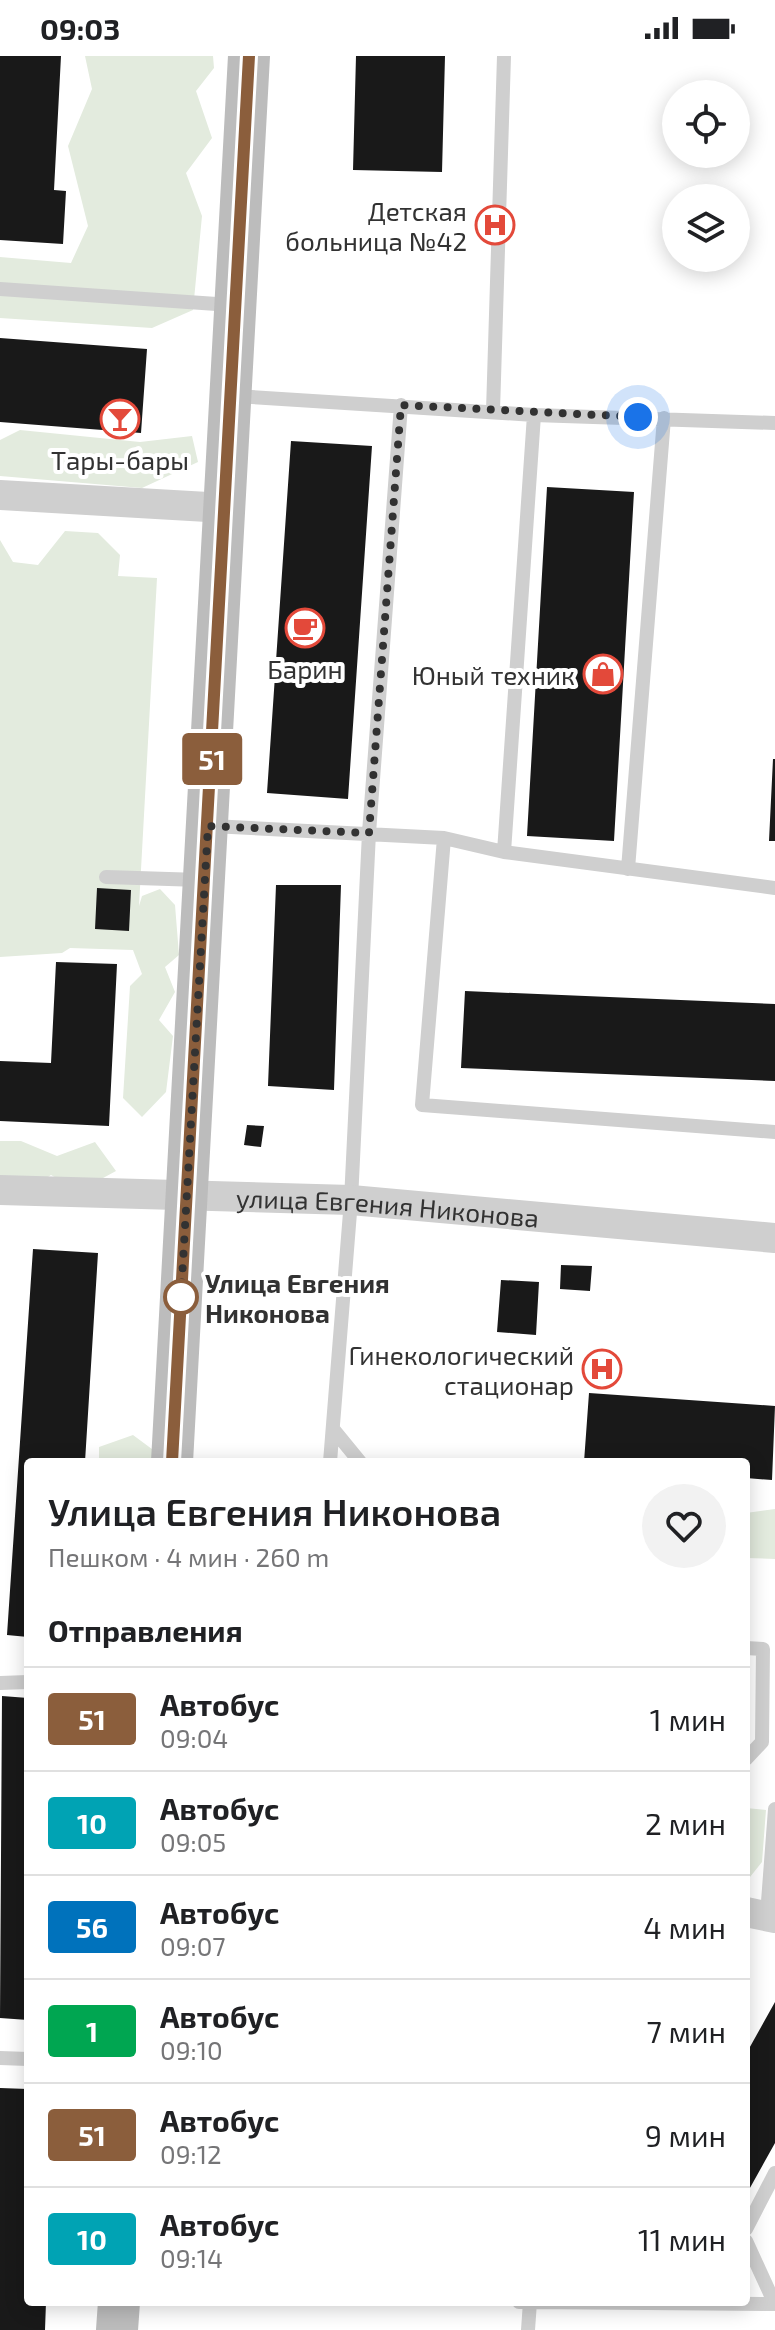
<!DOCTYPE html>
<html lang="ru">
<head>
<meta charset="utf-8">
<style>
	:root { --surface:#fff; --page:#f2f2f2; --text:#202124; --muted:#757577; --line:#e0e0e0 }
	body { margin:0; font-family:"Exo 2",sans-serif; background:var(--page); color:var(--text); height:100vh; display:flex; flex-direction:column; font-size:30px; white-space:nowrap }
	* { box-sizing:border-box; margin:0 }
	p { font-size:26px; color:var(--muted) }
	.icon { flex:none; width:44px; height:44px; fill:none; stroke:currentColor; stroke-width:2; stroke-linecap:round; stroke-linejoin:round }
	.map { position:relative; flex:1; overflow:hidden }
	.side { position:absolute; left:24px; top:1402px; width:726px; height:848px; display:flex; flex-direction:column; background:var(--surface); border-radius:8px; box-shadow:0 4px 20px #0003 }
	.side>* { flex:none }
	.badge { padding:0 16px; border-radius:6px; font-size:28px; line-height:52px }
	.controls { position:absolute; left:662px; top:24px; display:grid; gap:16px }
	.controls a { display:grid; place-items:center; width:88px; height:88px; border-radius:50%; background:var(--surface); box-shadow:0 4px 20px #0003; font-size:40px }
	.you { position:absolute; width:40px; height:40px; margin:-20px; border:6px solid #fff; border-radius:50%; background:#1a73e8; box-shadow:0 0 0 12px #1a73e833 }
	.map>.badge { position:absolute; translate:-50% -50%; box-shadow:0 0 0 4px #fff }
	h2 { padding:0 24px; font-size:30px; line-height:72px }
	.round { display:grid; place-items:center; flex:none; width:84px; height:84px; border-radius:42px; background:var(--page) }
	.headline { display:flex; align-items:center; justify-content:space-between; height:136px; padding:0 24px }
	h1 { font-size:38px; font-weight:600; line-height:60px }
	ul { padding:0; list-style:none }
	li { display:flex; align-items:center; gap:24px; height:104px; padding:0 24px; border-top:2px solid var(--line) }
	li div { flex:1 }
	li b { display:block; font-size:30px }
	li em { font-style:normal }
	li .badge { min-width:88px; font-weight:700; text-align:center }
	.status { display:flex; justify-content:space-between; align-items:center; height:56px; padding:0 40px; background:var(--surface); direction:ltr }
	.status svg { height:22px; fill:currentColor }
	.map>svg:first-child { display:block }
	.green { fill:#e3ebde }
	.building { fill:#191919 }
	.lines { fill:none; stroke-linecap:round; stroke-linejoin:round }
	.lane { stroke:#cfcfcf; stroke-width:14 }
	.street { stroke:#cfcfcf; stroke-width:30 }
	.secondary { stroke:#bcbcbc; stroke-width:42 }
	.line-casing { stroke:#fff; stroke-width:18 }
	.line { stroke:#8b5e3c; stroke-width:12 }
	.walk { stroke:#323232; stroke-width:8; stroke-dasharray:0 14.4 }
	.stop-dot { fill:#fff; stroke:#8b5e3c; stroke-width:4 }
	.labels { text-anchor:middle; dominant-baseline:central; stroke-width:8; stroke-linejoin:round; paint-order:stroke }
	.poi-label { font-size:26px; fill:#323232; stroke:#fff; text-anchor:end }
	.street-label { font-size:26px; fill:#323232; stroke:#fff }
	.stop-label { font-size:26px; font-weight:bold; fill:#323232; stroke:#fff; text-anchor:start }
</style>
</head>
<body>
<div class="status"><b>09:03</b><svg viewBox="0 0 49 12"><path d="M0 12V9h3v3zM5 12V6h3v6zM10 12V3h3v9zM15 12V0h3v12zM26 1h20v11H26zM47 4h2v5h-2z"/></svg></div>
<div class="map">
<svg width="775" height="2274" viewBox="0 0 775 2274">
	<rect width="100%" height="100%" fill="#fff"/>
	<path class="green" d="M85,0H213L214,12L196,35L212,82L186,117L202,160L193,254L152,272L0,262V201L71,207L88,170L68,90L92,33Z
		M20,374L140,386L192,380L198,406L142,432L0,420V384Z
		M65,475L98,477L120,499L118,520L157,522L139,850L142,840L160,833L175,849L179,899L165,911L175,936L159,964L173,980L166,1036L142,1061L123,1042L130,930L142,918L133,894L70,892L62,897L0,901V484L13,506L38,509Z
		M0,1085H21L57,1100L95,1086L116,1115L79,1135L51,1119L28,1134L0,1132Z
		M133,1379L160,1399V1406H99V1391Z
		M775,1453V1503L746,1502V1457Z
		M746,1752L766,1754L762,1806L746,1826Z"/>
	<path class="building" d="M0,0H61L54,134L66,135L63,188L0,184Z
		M356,0H445L442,116L353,114Z
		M0,282L147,293L141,377L0,366Z
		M291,385L372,390L348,743L267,737Z
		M547,431L634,436L614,785L527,780Z
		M773,703H775V785H769Z
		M276,829H341L334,1034L268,1030Z
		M97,832L131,834L129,875L95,873Z
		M56,906L117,908L109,1070L0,1065V1005L51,1007Z
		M465,935L775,948V1025L461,1012Z
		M247,1069L264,1070L261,1091L244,1089Z
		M33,1193L98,1197L85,1406H28V1581L7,1579Z
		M561,1209L592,1210L590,1235L560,1233Z
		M501,1224L539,1226L536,1279L497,1276Z
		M589,1337L775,1350L772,1424L746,1422V1406H584Z
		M2,1640L28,1642V1964L0,1962Z
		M775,1946V2087L746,2139V1998Z
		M0,2032L28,2033V2246H46L45,2274H0Z"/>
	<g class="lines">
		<path class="lane" d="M0,233L231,249
			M235,340L534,359
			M493,355L504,0
			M212,770L444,782L504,796L775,832
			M444,782L422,1049L775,1076
			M504,796L534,359L775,367
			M628,813L664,362
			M106,821L200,824
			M333,1373L360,1406
			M330,1406L351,1144L369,777L401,349
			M746,1592L763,1593L762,1686L746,1703
			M0,1627L28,1626
			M767,1859L775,1753
			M0,2002L28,2003
			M746,2173L775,2117
			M746,2185L774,2246
			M519,2246H530L528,2274
			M530,2246L775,2248"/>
		<g class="street">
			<path d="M0,439L225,452"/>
			<path id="s1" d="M0,1134L351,1144L775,1182"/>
			<path d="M746,1856L775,1862"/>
		</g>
		<path class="secondary" d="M172,1406L249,0
			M117,2274L119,2246"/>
	</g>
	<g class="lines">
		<g class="line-casing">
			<path id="line" d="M172,1406L249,0"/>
		</g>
		<use href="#line" class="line"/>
		<path class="walk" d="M181,1241L208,770L369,777L401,349L638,361"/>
	</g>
	<defs>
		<g id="hospital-ring" transform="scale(2)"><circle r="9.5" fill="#fff" stroke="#e3493a" stroke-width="1.5"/><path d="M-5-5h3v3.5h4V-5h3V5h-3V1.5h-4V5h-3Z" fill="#e3493a"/></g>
		<g id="bar-ring" transform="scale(2)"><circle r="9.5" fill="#fff" stroke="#e3493a" stroke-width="1.5"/><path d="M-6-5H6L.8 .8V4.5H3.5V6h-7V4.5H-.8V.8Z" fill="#e3493a"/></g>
		<g id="cafe-ring" transform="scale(2)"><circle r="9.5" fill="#fff" stroke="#e3493a" stroke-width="1.5"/><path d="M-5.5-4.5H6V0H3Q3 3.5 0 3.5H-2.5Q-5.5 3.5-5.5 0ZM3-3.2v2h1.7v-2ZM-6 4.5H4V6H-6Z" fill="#e3493a"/></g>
		<g id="shop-ring" transform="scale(2)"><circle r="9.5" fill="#fff" stroke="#e3493a" stroke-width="1.5"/><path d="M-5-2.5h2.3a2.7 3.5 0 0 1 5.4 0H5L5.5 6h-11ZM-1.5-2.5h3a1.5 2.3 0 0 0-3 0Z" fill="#e3493a"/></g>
	</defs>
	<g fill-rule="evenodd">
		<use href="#hospital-ring" x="495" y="169"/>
		<use href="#bar-ring" x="120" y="363"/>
		<use href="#cafe-ring" x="305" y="572"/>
		<use href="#shop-ring" x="603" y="618"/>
		<use href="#hospital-ring" x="602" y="1313"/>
	</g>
	<circle class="stop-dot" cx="181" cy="1241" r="16"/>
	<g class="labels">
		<g class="poi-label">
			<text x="467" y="154">Детская<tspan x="467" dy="30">больница №42</tspan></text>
			<text x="120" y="403" text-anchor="middle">Тары-бары</text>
			<text x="305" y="612" text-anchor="middle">Барин</text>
			<text x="575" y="618">Юный техник</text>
			<text x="574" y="1298">Гинекологический<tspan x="574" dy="30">стационар</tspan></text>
		</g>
		<g class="street-label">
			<text stroke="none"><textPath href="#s1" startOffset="388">улица Евгения Никонова</textPath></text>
		</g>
		<g class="stop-label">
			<text x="205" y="1226">Улица Евгения<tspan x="205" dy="30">Никонова</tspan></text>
		</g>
	</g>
</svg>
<div class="controls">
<a><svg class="icon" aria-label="locate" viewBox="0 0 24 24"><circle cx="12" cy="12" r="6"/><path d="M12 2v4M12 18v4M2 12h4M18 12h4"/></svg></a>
<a><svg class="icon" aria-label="layers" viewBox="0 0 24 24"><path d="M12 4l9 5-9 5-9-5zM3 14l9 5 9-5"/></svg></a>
</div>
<div class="you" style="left:638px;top:361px"></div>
<b class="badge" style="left:212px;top:703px;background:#8b5e3c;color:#fff">51</b>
<section class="side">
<div class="headline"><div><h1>Улица Евгения Никонова</h1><p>Пешком · 4 мин · 260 m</p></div><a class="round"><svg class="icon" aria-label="heart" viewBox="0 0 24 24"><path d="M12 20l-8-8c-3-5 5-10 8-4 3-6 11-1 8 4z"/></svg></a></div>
<h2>Отправления</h2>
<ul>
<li><span class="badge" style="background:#8b5e3c;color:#fff">51</span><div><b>Автобус</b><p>09:04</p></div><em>1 мин</em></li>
<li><span class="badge" style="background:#00a3b4;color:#fff">10</span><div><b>Автобус</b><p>09:05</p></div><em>2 мин</em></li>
<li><span class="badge" style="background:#0072bc;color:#fff">56</span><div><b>Автобус</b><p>09:07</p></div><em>4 мин</em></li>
<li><span class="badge" style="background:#00a651;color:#fff">1</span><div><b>Автобус</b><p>09:10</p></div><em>7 мин</em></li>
<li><span class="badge" style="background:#8b5e3c;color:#fff">51</span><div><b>Автобус</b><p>09:12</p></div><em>9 мин</em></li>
<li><span class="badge" style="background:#00a3b4;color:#fff">10</span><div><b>Автобус</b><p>09:14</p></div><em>11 мин</em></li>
</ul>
</section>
</div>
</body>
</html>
